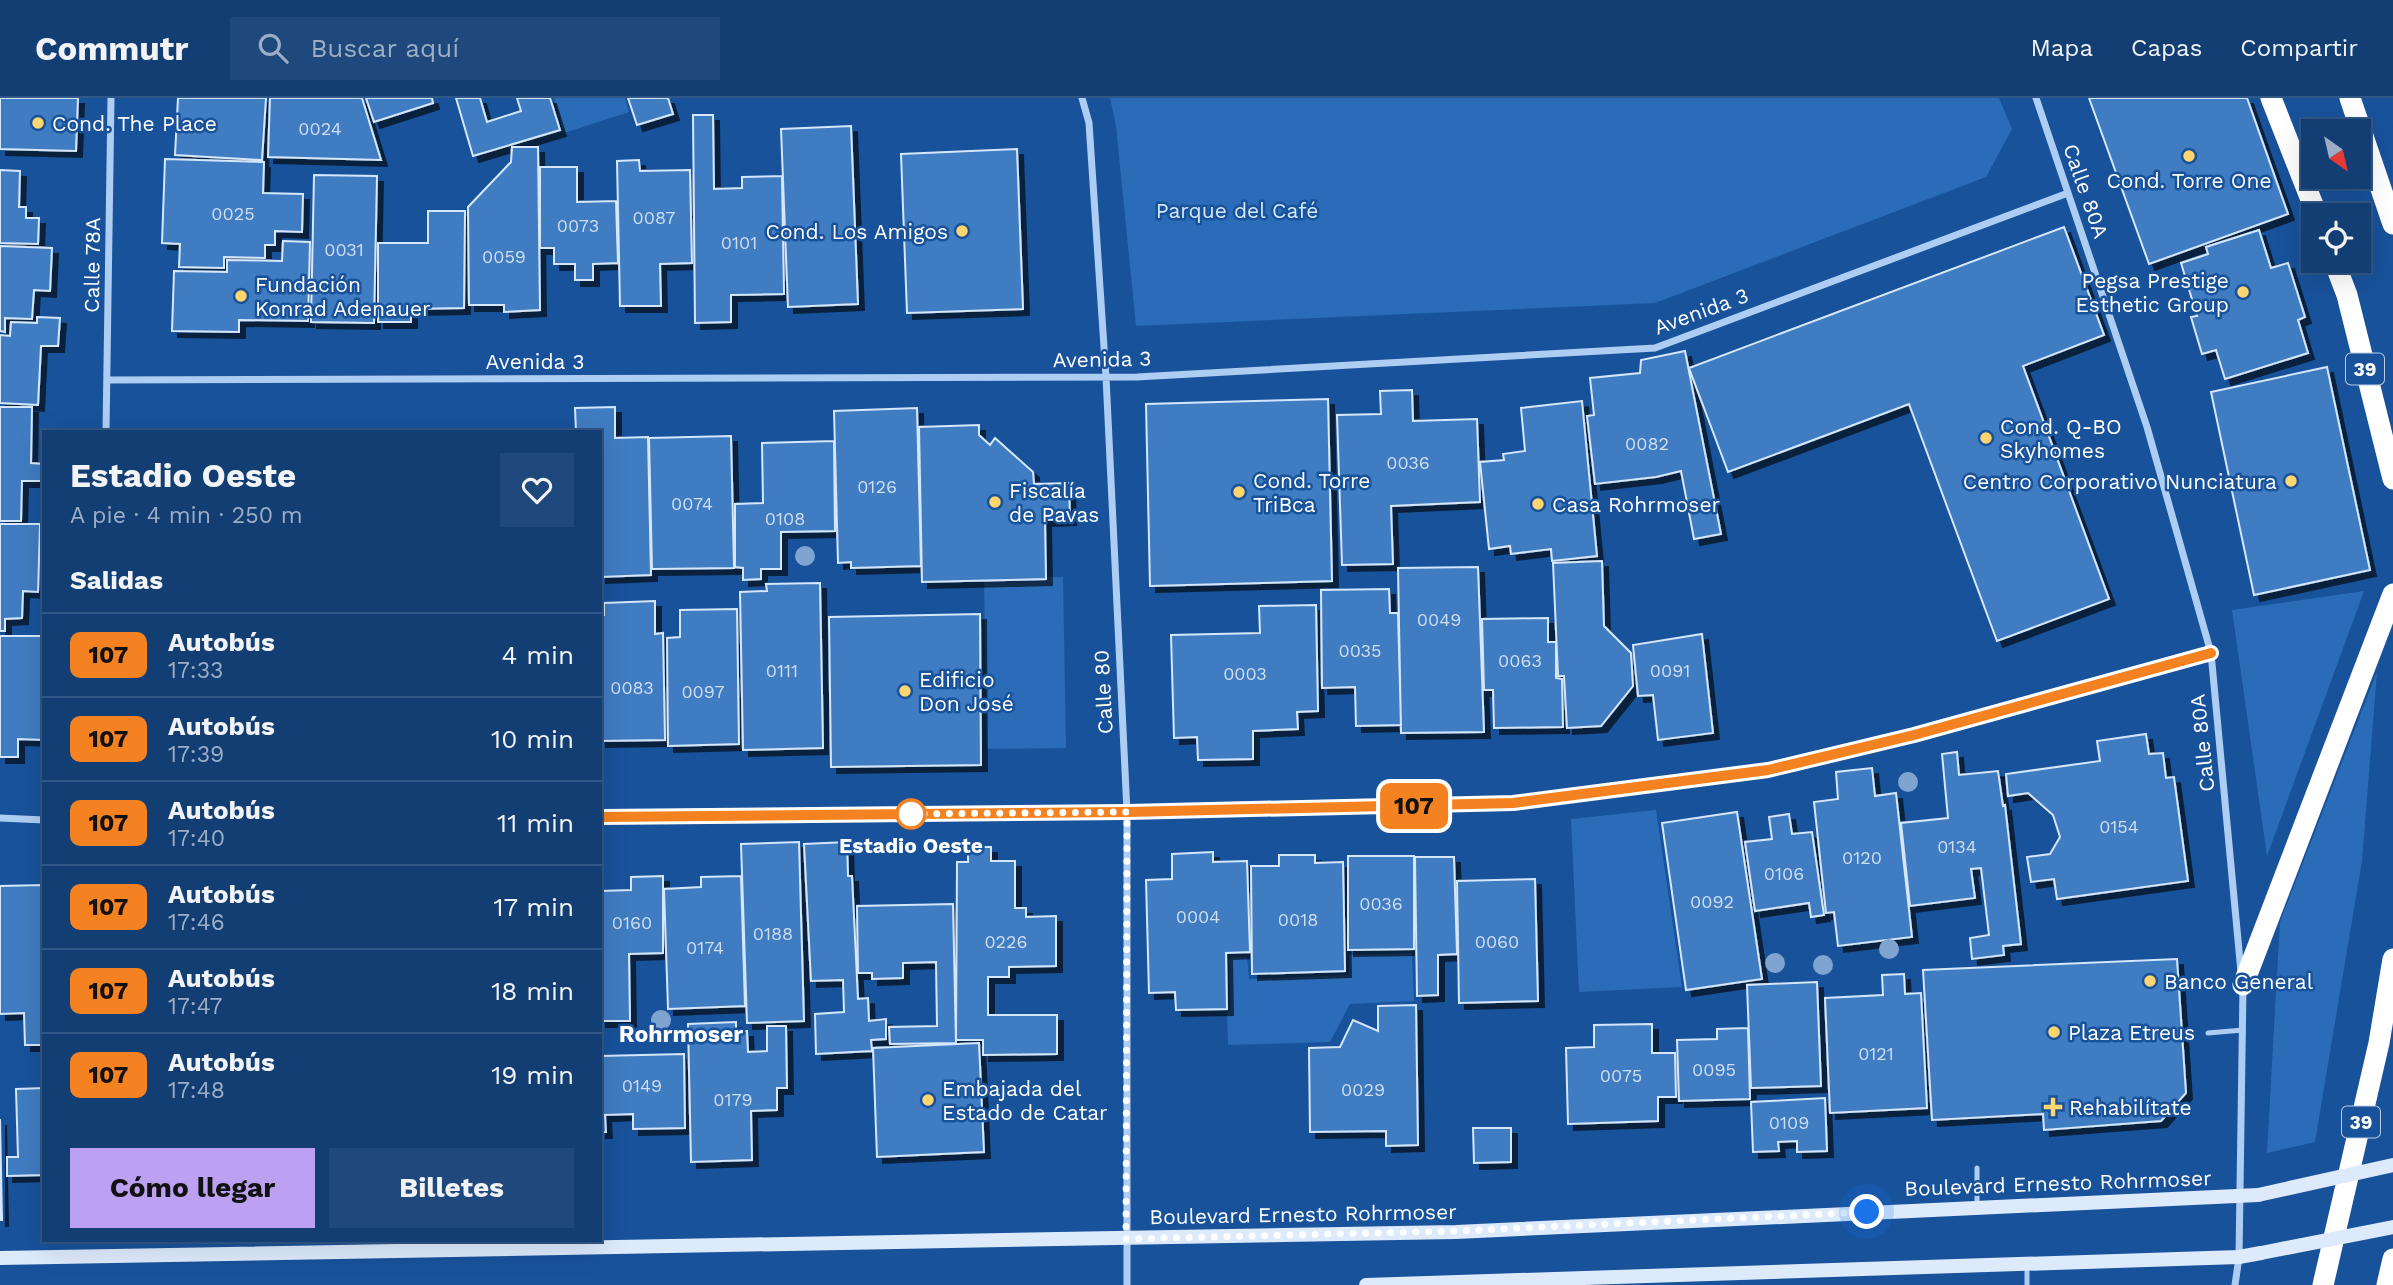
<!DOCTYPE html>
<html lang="es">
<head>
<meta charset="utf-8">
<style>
	:root { --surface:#123e74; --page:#1f497c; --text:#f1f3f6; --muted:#9caec5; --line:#315786; --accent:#bca0f2 }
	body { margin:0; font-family:"Work Sans",sans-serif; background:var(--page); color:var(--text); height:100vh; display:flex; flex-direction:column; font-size:26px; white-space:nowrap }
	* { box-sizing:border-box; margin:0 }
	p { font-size:23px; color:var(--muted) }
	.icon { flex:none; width:38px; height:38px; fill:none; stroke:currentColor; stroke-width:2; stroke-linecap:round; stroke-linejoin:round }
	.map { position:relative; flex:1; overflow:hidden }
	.drawer { position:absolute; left:42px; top:332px; width:560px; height:812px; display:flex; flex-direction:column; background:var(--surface); border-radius:0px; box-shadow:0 7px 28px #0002,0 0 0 2px var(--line) }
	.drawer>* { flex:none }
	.badge { padding:0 14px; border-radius:10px; font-size:24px; line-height:46px }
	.needle { width:46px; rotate:146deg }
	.buttons { position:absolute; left:2301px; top:21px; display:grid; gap:14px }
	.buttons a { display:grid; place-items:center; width:70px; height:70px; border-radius:0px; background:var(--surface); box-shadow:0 7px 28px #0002,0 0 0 2px var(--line); font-size:35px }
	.you { position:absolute; width:35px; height:35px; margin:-18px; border:5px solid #fff; border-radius:50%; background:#1a73e8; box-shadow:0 0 0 10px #1a73e833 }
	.map>.badge { position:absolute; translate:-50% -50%; box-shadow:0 0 0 4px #fff }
	h2 { padding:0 28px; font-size:26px; line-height:63px }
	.round { display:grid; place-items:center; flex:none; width:74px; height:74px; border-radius:0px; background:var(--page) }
	.overview { display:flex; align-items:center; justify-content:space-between; height:119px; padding:0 28px }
	h1 { font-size:33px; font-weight:700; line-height:52px }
	.action { display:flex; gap:14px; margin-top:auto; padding:14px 28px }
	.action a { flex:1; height:80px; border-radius:0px; background:var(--accent); color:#111; font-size:28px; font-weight:700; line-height:80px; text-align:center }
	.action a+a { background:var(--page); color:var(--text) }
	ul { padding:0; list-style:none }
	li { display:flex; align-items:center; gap:21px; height:84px; padding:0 28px; border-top:2px solid var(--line) }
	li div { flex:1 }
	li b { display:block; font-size:26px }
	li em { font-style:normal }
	li .badge { min-width:77px; font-weight:700; text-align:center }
	header { display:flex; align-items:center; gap:42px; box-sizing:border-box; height:98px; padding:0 35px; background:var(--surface); border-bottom:2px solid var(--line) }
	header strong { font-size:33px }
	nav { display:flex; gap:38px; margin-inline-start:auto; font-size:24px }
	.search { width:490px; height:63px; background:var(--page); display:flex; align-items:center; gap:18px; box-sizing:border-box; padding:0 24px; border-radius:0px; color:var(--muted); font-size:26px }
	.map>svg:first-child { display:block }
	.green { fill:#2b6cb8 }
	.building { fill:#407bc1; stroke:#d5e7fc; stroke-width:2; filter:url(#shadow) }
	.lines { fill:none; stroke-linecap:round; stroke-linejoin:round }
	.lane { stroke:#aecdf2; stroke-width:5 }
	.street { stroke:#aecdf2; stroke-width:7 }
	.secondary { stroke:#ddeafc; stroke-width:14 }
	.highway { stroke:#fff; stroke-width:21 }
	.secondary-bridge { stroke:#ddeafc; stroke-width:14 }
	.tree { fill:#80a4d0 }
	.line-casing { stroke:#fff; stroke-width:16 }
	.line { stroke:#f58220; stroke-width:10 }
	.walk { stroke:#fff; stroke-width:7; stroke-dasharray:0 12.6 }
	.poi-dot { fill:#ffd56f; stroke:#18529b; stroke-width:2.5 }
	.stop-dot { fill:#fff; stroke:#f58220; stroke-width:3.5 }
	.labels { text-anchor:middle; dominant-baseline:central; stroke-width:5; stroke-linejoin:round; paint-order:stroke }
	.number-label { font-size:18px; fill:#cfdef0 }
	.shield { fill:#18529b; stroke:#bacbe1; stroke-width:2 }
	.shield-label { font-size:19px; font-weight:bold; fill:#fff }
	.poi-label { font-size:21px; fill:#fff; stroke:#18529b; text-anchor:start }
	.street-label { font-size:21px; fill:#fff; stroke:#18529b }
	.park-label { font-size:21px; fill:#d5e7fc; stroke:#18529b }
	.stop-label { font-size:21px; font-weight:bold; fill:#fff; stroke:#18529b }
	.neighbourhood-label { font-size:23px; font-weight:bold; fill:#fff; stroke:#18529b }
</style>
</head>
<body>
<header>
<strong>Commutr</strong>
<div class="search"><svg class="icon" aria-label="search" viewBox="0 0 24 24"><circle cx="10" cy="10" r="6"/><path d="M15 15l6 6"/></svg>Buscar aquí</div>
<nav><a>Mapa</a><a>Capas</a><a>Compartir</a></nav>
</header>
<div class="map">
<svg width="2393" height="1187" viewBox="0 0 2393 1187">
	<defs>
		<filter id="shadow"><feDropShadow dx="6" dy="6" stdDeviation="0" flood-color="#0009"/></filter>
	</defs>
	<rect width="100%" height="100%" fill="#18529b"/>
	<path class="green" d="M554,0H625L629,14L564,35Z
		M1110,0H1999L2012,31L1986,79L1655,205L1136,228L1116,28Z
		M1063,479L1066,650L987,651L984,481Z
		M2364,493L2267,758L2232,512Z
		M2377,574L2362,763L2315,1044L2267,1055L2280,824Z
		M1656,712L1682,889L1579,894L1571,721Z
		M1412,855L1414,903L1350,906L1330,944L1228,947L1227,913L1230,912L1229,859H1247L1249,881L1349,877V857Z"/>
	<path class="building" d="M0,0H78L76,53L0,51Z
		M178,0H266L262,62L175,57Z
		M270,0H362L381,62L268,59Z
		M366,0H432L433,5L374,24Z
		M456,0H480L487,24L521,13L517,0H550L560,32L473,58Z
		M628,0H668L673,16L637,27Z
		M2089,0H2247L2288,116L2149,166Z
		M693,17H713L714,91L742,90V79L782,78L784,196L731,197V224L695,225Z
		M851,28L858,206L788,209L781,31Z
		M512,49H538L540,212L504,214V207H469L468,109L511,64Z
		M1017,51L1023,211L907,215L901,56Z
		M165,61L264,64L263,95L303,96L302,134L275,133V147H265V160L224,159V170L179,169L180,146L162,145Z
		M639,62L640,73L690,72L692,165L660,166L661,208H620L617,63Z
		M540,69H577V104L616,103L618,165L593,166V182H575V166H554V150H540Z
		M0,72L20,73L19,109H26V120H39L38,146L0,145Z
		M314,77L377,78L374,225L311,224Z
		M428,113H465L464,210L411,211V224H378V145H428Z
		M2064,129L2104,237L2023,268L2109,501L1997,543L1909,306L1728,374L1689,270Z
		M2259,132L2271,170L2288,165L2305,219L2298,222L2308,255L2225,281L2216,252L2202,256L2191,219L2197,218L2181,165L2208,156L2206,149Z
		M283,143L310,144L308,223L239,222V234L172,233L174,173L227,174V162L282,163Z
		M0,148L52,150L50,193L34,192L32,221L5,220V234L0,233Z
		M37,219L60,220L58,248H41L38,307L0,305V237L10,238L11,224L37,225Z
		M1685,253L1721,436L1694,441L1681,373L1656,379L1595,386L1587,318L1594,317L1590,280L1640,275L1641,262Z
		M2327,269L2370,472L2254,497L2211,294Z
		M1412,292L1413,323L1477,321L1480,404L1391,408L1393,466L1342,467L1337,317L1381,316L1380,293Z
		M1328,301L1332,483L1150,488L1146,306Z
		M1582,303L1597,458L1552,463L1551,451L1511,456L1510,448L1489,451L1480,364L1504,362L1503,356L1525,353L1521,310Z
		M0,309H32L31,365L44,366V383H22L21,423H0Z
		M615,309V340L648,339L651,477L600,479V334H576L575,310Z
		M917,310L921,468L851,470V464L838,465L834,313Z
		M979,327V337L990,347L995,340L1033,374L1034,386L1069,385L1070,421L1045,422L1046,481L922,484L919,329Z
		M731,338L734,470L652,471L649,340Z
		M834,343L835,433L781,434V471H761V481L743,482V470L735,469V406L763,405L762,345Z
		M0,426H40L38,494L23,493L22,520L5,521V533H0Z
		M1602,463L1604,528L1631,555L1633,588L1601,628L1567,630L1564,578H1558L1553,465Z
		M1478,469L1484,634L1401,635L1398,470Z
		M820,485L823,650L743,652L740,494L767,493L766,486Z
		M1389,491L1390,515H1398L1401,627L1356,628L1355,589L1322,590L1321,492Z
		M655,503V536L663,535L665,642L600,643V517H604V505Z
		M1316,507L1318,613L1297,614L1298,631L1253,633V661L1198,662L1197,639L1174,640L1171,537L1260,535L1259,508Z
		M737,511L739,646L668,648L667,540L680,539V512Z
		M980,516L981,667L831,669L829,519Z
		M1548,520V544H1556V580L1562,581L1563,629L1494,630L1493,592H1484L1482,521Z
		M1702,536L1713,635L1658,642L1653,597L1638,598L1633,547Z
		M0,538H44V642L18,641V659H0Z
		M2146,636L2149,656L2163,655L2166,680L2174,679L2188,783L2057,801L2054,781L2031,784L2027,759L2050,756L2060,739L2053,717L2028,695L2008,698L2006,676L2100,663L2097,643Z
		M1957,654L1959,677L1998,673L2003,708L2005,707L2021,846L2003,848L2004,857L1972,861L1970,840L1989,837L1981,770L1971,771L1975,800L1910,808L1901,725L1948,720L1942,656Z
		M1872,670L1875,698L1896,695L1912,839L1838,848L1834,814L1826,815L1814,704L1838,701L1836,674Z
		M1737,714L1762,881L1686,892L1662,725Z
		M1789,716L1792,736L1812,734L1824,817L1811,819L1809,805L1755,813L1745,744L1772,741L1769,719Z
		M799,744L804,923L747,925L741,746Z
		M847,744L848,778H852L858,901L868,900L869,923L886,921V941L871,942L872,953L816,956L815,916L844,914L843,882L811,883L804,746Z
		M968,749H991V763H1015V810H1026V819L1056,818V868L1009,869V879H988V917H1057V956L983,957V942H956L957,764H968Z
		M1213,754V764L1247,763L1250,854L1226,855L1227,911L1176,912L1175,894L1149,895L1146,782L1172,781V756Z
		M1279,757H1315V765L1343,764L1345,873L1252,876L1251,768H1279Z
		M1348,758H1414V851L1348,852Z
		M1415,759H1454L1457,856L1438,857V897L1417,898Z
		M663,778V855L629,856L630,923H600V793L631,792V779Z
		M741,778L745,908L668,911L664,791L701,789V779Z
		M1535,781L1538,903L1459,905L1457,783Z
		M44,787V947H25L24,915L0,916V788Z
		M953,806L956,945L890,946L889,929L937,928L936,864L903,865V880L872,881V875H858L857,808Z
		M2177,861L2186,995L2161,1023L2044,1032L2043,1016L1932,1022L1923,872Z
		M1904,876L1905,896L1921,895L1927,1010L1830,1015L1825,900L1883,897L1882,877Z
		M1817,884L1821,988L1751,990L1747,887Z
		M1416,907L1418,1047L1386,1048V1033L1310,1034L1309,950L1340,949L1353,922L1378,933V908Z
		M736,924V933H747L748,954L767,953V928H786L787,990H777V1012L751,1013L752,1062L691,1064L688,926Z
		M1652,926V955H1675L1676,999H1658V1023L1568,1026L1566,950L1594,949V927Z
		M1748,930L1750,1001L1679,1003L1677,942L1717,941V931Z
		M979,945L984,1054L877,1059L873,950Z
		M684,956L685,1030L633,1031V1016L605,1017L606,1034H600V958Z
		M44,990V1077L7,1078V1059H18L16,991Z
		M1825,1000L1827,1053L1797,1054V1043L1778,1044L1779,1053L1753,1054L1751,1004Z
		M0,1021L2,1122H0Z
		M1473,1030H1511V1064L1474,1065Z"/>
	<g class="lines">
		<path class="lane" d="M2208,935L2243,932
			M1977,1070V1109
			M2027,1166V1187"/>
		<path class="street" d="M1082,0L1089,25L1106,279L1127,714V1187
			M2036,0L2147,329L2211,555L2241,874
			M107,282L1137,279L1655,250L2068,95
			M106,334L111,0
			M600,719L1127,714L1513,705L1768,672L1914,637L2211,555
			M0,720L44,722
			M2235,1187L2239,1159L2243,889"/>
		<path class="secondary" d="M0,1160L1456,1134L2258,1097
			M1366,1187L2239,1159L2261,1155"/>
		<path class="highway" d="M2271,0L2317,117
			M2350,0L2393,126
			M2334,163L2347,197L2393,381
			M2243,887L2393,496
			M2323,1187L2379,945L2393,861
			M2387,1187L2393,1161"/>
		<path class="secondary-bridge" d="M2258,1097L2393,1067
			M2261,1155L2393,1129"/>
	</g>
	<g class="tree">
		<circle cx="805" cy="458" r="10"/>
		<circle cx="1908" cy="684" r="10"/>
		<circle cx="1889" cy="851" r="10"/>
		<circle cx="1775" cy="865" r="10"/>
		<circle cx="1823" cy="867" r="10"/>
		<circle cx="661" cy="922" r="10"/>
	</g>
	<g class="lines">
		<g class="line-casing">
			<path id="line" d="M600,719L1127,714L1513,705L1768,672L1914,637L2211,555"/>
		</g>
		<use href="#line" class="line"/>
		<path class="walk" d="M911,716H905L1127,714L1126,1141L1457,1133L1867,1114"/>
	</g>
	<g class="poi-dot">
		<circle cx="38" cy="25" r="7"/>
		<circle cx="2189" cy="58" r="7"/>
		<circle cx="962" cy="133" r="7"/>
		<circle cx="2243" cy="194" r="7"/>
		<circle cx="241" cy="198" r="7"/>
		<circle cx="1986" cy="340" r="7"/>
		<circle cx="2291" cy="383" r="7"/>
		<circle cx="1239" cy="394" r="7"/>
		<circle cx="995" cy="404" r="7"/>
		<circle cx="1538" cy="406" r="7"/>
		<circle cx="905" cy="593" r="7"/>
		<circle cx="2150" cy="883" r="7"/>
		<circle cx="2054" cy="934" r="7"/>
		<circle cx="928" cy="1002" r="7"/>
		<path d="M2049.5 998.5h7v7h7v7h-7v7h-7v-7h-7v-7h7z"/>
	</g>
	<circle class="stop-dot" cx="911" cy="716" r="14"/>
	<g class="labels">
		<g class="number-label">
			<text x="320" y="30">0024</text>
			<text x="233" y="115">0025</text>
			<text x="654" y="119">0087</text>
			<text x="578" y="127">0073</text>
			<text x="739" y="144">0101</text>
			<text x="344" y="151">0031</text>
			<text x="504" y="158">0059</text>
			<text x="1647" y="345">0082</text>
			<text x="1408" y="364">0036</text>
			<text x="877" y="388">0126</text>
			<text x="692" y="405">0074</text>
			<text x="785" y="420">0108</text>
			<text x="1439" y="521">0049</text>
			<text x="1360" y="552">0035</text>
			<text x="1520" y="562">0063</text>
			<text x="782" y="572">0111</text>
			<text x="1670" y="572">0091</text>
			<text x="1245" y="575">0003</text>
			<text x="632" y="589">0083</text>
			<text x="703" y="593">0097</text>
			<text x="2119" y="728">0154</text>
			<text x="1957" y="748">0134</text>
			<text x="1862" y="759">0120</text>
			<text x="1784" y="775">0106</text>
			<text x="1712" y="803">0092</text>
			<text x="1381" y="805">0036</text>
			<text x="1198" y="818">0004</text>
			<text x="1298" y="821">0018</text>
			<text x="632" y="824">0160</text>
			<text x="773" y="835">0188</text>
			<text x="1006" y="843">0226</text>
			<text x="1497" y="843">0060</text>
			<text x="705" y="849">0174</text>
			<text x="1876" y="955">0121</text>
			<text x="1714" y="971">0095</text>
			<text x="1621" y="977">0075</text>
			<text x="642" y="987">0149</text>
			<text x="1363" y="991">0029</text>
			<text x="733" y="1001">0179</text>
			<text x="1789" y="1024">0109</text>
		</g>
		<g class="shield">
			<rect x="2346" y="255.5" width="38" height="31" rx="5"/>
			<rect x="2342" y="1008.5" width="38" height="31" rx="5"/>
		</g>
		<g class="shield-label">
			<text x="2365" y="271">39</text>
			<text x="2361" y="1024">39</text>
		</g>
		<g class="poi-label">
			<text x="52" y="25">Cond. The Place</text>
			<text x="2189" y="82" text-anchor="middle">Cond. Torre One</text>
			<text x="948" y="133" text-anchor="end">Cond. Los Amigos</text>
			<text x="2229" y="182" text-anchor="end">Pegsa Prestige<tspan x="2229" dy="24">Esthetic Group</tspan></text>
			<text x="255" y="186">Fundación<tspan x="255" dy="24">Konrad Adenauer</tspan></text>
			<text x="2000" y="328">Cond. Q-BO<tspan x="2000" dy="24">Skyhomes</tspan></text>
			<text x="1253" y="382">Cond. Torre<tspan x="1253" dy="24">TriBca</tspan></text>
			<text x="2277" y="383" text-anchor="end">Centro Corporativo Nunciatura</text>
			<text x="1009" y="392">Fiscalía<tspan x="1009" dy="24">de Pavas</tspan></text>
			<text x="1552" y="406">Casa Rohrmoser</text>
			<text x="919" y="581">Edificio<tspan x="919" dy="24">Don José</tspan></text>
			<text x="2164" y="883">Banco General</text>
			<text x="2068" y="934">Plaza Etreus</text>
			<text x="942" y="990">Embajada del<tspan x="942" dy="24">Estado de Catar</tspan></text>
			<text x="2069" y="1009">Rehabilítate</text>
		</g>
		<g class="street-label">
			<text transform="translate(2086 93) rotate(71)">Calle 80A</text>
			<text transform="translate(92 167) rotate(-89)">Calle 78A</text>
			<text transform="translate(1701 213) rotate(-20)">Avenida 3</text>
			<text transform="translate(1102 261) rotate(-1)">Avenida 3</text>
			<text x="535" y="263">Avenida 3</text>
			<text transform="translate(1103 594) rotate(-93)">Calle 80</text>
			<text transform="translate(2202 645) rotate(-96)">Calle 80A</text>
			<text transform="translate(2058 1085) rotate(-2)">Boulevard Ernesto Rohrmoser</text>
			<text transform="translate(1303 1116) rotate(-1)">Boulevard Ernesto Rohrmoser</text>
		</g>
		<g class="park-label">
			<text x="1237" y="112">Parque del Café</text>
		</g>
		<g class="stop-label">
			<text x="911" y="747">Estadio Oeste</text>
		</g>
		<g class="neighbourhood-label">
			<text x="681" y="936">Rohrmoser</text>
		</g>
	</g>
</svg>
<div class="buttons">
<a><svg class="needle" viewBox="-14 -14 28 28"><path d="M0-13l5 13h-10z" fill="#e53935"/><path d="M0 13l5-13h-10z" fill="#9caec5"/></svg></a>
<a><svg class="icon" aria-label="locate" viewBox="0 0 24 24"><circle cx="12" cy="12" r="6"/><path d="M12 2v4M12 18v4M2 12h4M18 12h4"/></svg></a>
</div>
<div class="you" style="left:1867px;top:1114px"></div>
<b class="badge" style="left:1414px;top:708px;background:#f58220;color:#111">107</b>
<section class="drawer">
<div class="overview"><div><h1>Estadio Oeste</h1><p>A pie · 4 min · 250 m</p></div><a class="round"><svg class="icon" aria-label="heart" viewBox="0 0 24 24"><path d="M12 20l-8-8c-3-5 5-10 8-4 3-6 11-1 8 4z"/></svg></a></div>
<h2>Salidas</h2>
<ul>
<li><span class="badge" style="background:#f58220;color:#111">107</span><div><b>Autobús</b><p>17:33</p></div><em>4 min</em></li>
<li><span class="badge" style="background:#f58220;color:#111">107</span><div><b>Autobús</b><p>17:39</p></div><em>10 min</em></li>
<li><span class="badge" style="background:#f58220;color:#111">107</span><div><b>Autobús</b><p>17:40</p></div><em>11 min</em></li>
<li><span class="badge" style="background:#f58220;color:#111">107</span><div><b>Autobús</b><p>17:46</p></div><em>17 min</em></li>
<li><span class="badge" style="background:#f58220;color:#111">107</span><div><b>Autobús</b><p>17:47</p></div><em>18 min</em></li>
<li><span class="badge" style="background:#f58220;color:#111">107</span><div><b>Autobús</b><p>17:48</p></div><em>19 min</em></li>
</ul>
<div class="action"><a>Cómo llegar</a><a>Billetes</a></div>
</section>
</div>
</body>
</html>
